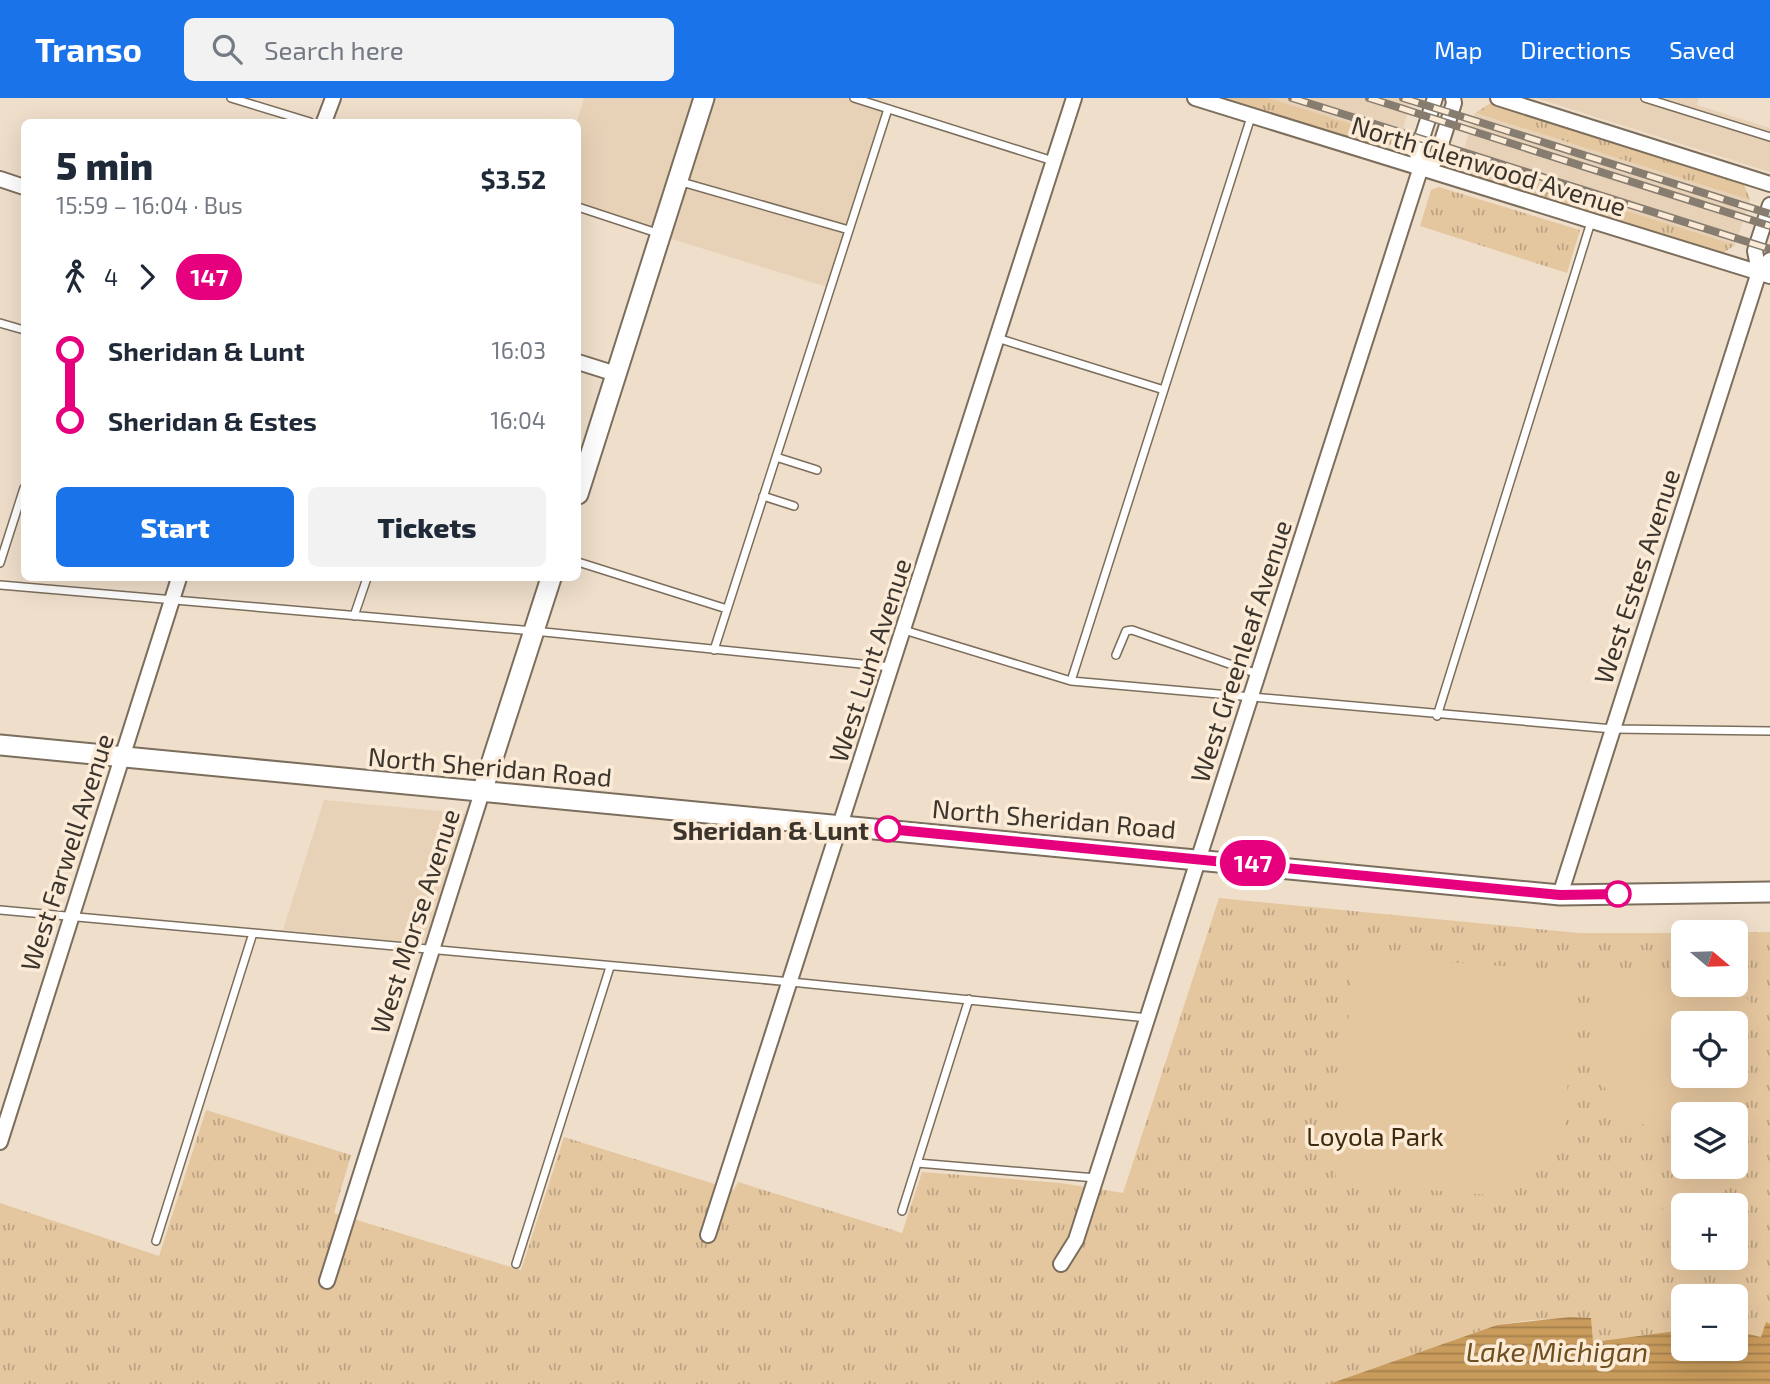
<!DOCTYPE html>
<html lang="en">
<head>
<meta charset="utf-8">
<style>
	:root { --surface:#fff; --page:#f2f2f3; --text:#1f2937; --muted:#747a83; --accent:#1a73e8 }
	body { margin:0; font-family:"Exo 2",sans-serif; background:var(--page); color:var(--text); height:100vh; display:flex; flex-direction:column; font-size:26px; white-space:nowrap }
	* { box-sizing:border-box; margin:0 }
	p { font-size:23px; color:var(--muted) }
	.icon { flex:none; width:38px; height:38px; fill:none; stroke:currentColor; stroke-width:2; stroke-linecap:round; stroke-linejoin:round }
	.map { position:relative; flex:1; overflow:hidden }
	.panel { position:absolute; left:21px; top:21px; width:560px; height:462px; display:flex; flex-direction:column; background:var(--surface); border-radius:10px; box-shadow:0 7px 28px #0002 }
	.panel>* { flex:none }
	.badge { padding:0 14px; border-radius:23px; font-size:24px; line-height:46px }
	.needle { width:46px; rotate:109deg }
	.tools { position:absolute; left:1671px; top:822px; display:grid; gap:14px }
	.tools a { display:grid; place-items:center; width:77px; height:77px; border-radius:10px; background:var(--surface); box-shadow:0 7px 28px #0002; font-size:35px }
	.map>.badge { position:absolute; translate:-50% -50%; box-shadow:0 0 0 4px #fff }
	.legs { display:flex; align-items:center; gap:10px; height:77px; padding:0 35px; font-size:23px }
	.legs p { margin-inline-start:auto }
	.head { display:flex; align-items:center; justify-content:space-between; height:119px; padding:0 35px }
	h1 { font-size:38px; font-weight:800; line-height:52px }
	.primary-button { display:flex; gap:14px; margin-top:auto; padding:14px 35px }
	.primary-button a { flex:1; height:80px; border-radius:10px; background:var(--accent); color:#fff; font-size:28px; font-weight:800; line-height:80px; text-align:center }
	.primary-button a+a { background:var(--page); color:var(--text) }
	ul { padding:0 35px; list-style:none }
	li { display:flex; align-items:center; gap:24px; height:70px; font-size:26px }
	li i { display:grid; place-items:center; width:10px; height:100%; margin:0 9px; background:currentColor }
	li i::after { content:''; width:18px; height:18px; margin:-9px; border:5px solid; border-radius:50%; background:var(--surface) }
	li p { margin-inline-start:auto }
	li:first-child i { background:linear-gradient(#0000 50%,currentColor 0) }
	li:last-child i { background:linear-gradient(currentColor 50%,#0000 0) }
	header { display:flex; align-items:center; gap:42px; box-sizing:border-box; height:98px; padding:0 35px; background:var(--accent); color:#fff }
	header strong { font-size:33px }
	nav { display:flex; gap:38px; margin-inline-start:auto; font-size:24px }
	.search { width:490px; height:63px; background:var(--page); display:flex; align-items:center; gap:18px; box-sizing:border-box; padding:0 24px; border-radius:10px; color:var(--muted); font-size:26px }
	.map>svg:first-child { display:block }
	.built { fill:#e7d2b8 }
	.grass { fill:url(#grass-tufts); fill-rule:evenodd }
	.pitch { fill:#e5c79f; fill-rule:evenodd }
	.water { fill:url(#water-rules) }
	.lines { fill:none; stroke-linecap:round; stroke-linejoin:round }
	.lane-casing { stroke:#7c6e5c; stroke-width:10 }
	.street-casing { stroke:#7c6e5c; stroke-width:18 }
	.secondary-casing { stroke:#7c6e5c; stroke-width:23 }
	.lane { stroke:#fff; stroke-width:7 }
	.street { stroke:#fff; stroke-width:14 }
	.secondary { stroke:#fff; stroke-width:19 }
	.rail-casing { stroke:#867c6f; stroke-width:8 }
	.rail { stroke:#fbebd7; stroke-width:5; stroke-dasharray:16; stroke-linecap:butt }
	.line-1-casing { stroke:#fff; stroke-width:16 }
	.line-1 { stroke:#e6007e; stroke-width:10 }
	.stop-1-dot { fill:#fff; stroke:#e6007e; stroke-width:3.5 }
	.labels { text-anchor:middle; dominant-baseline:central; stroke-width:7; stroke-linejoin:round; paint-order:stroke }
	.street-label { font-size:26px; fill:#3b352d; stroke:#fbebd7 }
	.stop-label { font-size:26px; font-weight:bold; fill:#3b352d; stroke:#fbebd7; text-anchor:end }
	.park-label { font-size:26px; fill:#3e2a0d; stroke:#fbebd7 }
	.water-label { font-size:28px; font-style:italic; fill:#6f4f1f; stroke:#fbebd7 }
</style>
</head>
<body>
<header>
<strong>Transo</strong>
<div class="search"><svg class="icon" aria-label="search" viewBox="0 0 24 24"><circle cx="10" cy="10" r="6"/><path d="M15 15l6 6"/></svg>Search here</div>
<nav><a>Map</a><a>Directions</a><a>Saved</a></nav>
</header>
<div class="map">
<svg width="1770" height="1286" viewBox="0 0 1770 1286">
	<defs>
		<pattern id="grass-tufts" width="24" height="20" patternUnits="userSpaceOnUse" patternTransform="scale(1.75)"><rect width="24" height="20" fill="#e5c79f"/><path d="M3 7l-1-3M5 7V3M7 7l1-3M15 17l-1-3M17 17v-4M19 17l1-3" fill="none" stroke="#bba282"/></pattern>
		<pattern id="water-rules" width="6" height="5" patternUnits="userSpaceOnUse" patternTransform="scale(1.75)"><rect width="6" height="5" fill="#c99b5c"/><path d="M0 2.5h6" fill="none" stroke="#a47f4c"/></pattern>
	</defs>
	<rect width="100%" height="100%" fill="#eedeca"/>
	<path class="built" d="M584,0H845L883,13L827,189L578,112L577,24Z
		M1223,0H1412L1400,41L1383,51Z
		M1536,0H1699L1697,7L1770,30V74Z
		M1492,4L1743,84L1750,102L1735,147L1720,157L1461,61L1475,15Z
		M324,702L471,716L430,846L283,832Z"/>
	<path class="grass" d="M1223,0H1268L1400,41L1383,51Z
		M1492,4L1743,84L1750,102L1476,15Z
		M1461,61L1735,147L1720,157L1468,78Z
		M1439,89L1580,132L1567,175L1420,128L1431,92Z
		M1219,800L1579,835H1683L1684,887H1736V835H1703L1770,834V1226L1767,1225L1757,1253L1761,1239L1736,1233V1199H1684L1683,1232L1592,1244L1591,1220L1532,1222L1497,1227L1329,1286H0V1105L159,1158L206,1012L351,1057L334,1115L521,1172L564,1039L734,1092L738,1084L902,1135L922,1074L1061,1085L1123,1095ZM1684,926H1736V978H1684ZM1684,1017H1736V1069H1684ZM1684,1108H1736V1160H1684Z"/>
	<path class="pitch" d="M1367,859L1578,873L1562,1049L1502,1098L1335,1084L1352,875Z
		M1601,872L1683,881L1684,887L1736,886L1752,907L1734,1017H1684L1683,1042C1591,1017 1580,956 1601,872ZM1684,926H1736V978H1684Z
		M1664,1083L1719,1086L1718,1108H1684L1683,1123L1662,1122Z"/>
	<path class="water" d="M1570,1219L1591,1220L1593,1244L1683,1232L1684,1251H1736V1233L1761,1239L1766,1224L1770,1226V1286H1329L1497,1227Z"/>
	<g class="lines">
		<g class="lane-casing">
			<path id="lane" d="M231,0L310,24
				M854,0L1053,63
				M1645,0L1770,39
				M678,83L849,132
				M578,109L660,136
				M0,225L24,232
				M997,240L1164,292
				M776,359L817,372
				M763,398L794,408
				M578,464L727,511
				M0,465L24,390
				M0,487L534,533L891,569
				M354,518L367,480
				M904,532L1071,583L1613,631L1770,633
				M714,552L888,11
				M1116,557L1126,533L1132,532L1258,576
				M1071,583L1251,19
				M1437,618L1591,124
				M0,812L791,884L1148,920
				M917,1065L1096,1080
				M902,1113L969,901
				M156,1143L253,835
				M516,1166L610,869"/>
		</g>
		<g class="street-casing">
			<path id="street" d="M1195,0L1770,178
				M1498,0L1770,86
				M324,24L333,0
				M1420,72L1436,62L1454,5L1453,0
				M0,81L24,89
				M1759,174L1755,153L1770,107
				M578,264L616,276
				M1560,797L1759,174L1770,162
				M0,1044L179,480
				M708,1137L1074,0
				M1061,1166L1076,1142L1420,72L1417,55L1435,0
				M327,1183L482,694"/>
		</g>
		<g class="secondary-casing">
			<path id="secondary" d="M578,396L704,0
				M0,647L1560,797L1770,794
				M482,694L551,480"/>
		</g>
		<use href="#lane" class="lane"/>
		<use href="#street" class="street"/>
		<use href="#secondary" class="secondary"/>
		<g class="rail-casing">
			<path id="rail" d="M1292,0L1770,151
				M1369,0L1770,128
				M1403,0L1770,116"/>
		</g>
		<use href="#rail" class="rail"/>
	</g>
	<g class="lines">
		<g class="line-1-casing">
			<path id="line-1" d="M888,731L1560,797L1618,796"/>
		</g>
		<use href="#line-1" class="line-1"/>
	</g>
	<g class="stop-1-dot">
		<circle cx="888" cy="731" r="12"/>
		<circle cx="1618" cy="796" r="12"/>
	</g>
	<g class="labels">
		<g class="street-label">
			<text transform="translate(1489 67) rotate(17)">North Glenwood Avenue</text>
			<text transform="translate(1636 478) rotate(-72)">West Estes Avenue</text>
			<text transform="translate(1240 553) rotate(-72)">West Greenleaf Avenue</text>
			<text transform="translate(869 562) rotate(-72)">West Lunt Avenue</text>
			<text transform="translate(490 668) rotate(5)">North Sheridan Road</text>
			<text transform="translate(1054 720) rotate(5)">North Sheridan Road</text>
			<text transform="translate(66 754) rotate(-72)">West Farwell Avenue</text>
			<text transform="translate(414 823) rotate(-72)">West Morse Avenue</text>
		</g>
		<g class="stop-label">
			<text x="869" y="731">Sheridan &amp; Lunt</text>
		</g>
		<g class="park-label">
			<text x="1375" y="1037">Loyola Park</text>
		</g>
		<g class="water-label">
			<text x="1557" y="1253">Lake Michigan</text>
		</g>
	</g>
</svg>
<div class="tools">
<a><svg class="needle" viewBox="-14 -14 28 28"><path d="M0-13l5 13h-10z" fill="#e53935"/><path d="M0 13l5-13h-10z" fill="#747a83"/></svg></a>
<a><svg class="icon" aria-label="locate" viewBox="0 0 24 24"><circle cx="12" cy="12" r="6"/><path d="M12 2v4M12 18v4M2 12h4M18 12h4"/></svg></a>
<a><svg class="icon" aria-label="layers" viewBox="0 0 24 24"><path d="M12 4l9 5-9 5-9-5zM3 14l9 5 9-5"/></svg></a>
<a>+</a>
<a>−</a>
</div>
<b class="badge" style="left:1253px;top:765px;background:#e6007e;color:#fff">147</b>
<section class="panel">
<div class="head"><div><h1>5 min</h1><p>15:59 – 16:04 · Bus</p></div><b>$3.52</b></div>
<div class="legs"><svg class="icon" aria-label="walk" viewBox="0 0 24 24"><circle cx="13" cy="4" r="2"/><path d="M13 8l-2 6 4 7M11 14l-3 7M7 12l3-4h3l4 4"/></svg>4<svg class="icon" aria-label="forward" viewBox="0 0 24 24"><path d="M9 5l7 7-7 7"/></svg><b class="badge" style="background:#e6007e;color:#fff">147</b></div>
<ul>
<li><i style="color:#e6007e"></i><b>Sheridan &amp; Lunt</b><p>16:03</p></li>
<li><i style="color:#e6007e"></i><b>Sheridan &amp; Estes</b><p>16:04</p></li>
</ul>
<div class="primary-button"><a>Start</a><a>Tickets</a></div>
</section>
</div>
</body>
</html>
